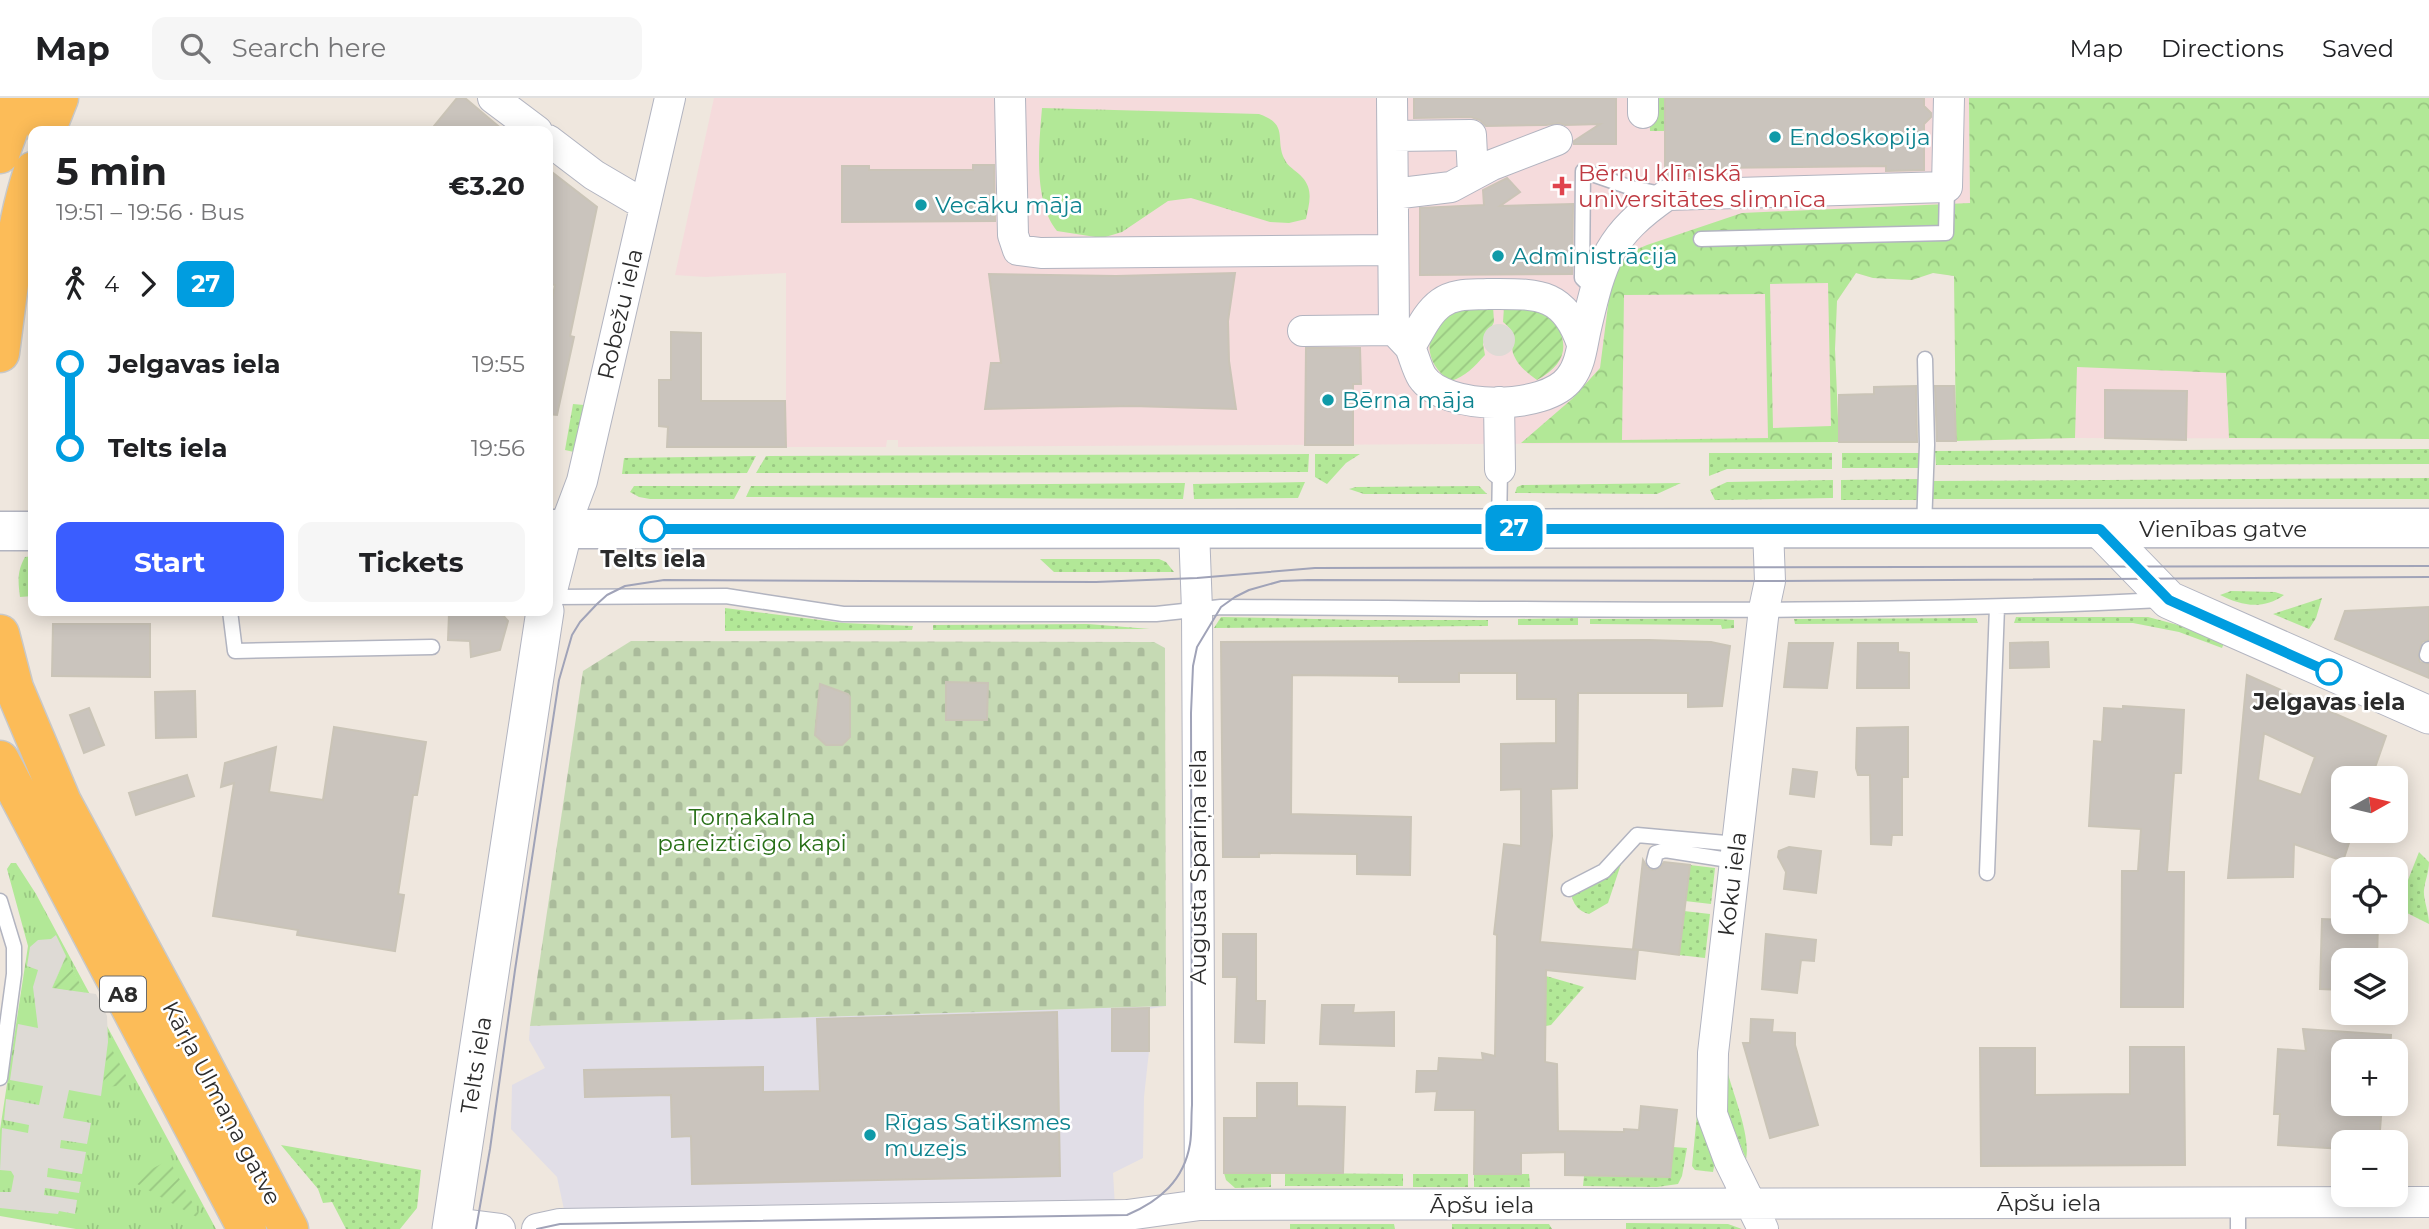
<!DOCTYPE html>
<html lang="en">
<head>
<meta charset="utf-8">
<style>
	:root { --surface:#fff; --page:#f6f6f6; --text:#202124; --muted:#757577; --line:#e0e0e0; --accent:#3a5dff }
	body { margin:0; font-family:Montserrat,sans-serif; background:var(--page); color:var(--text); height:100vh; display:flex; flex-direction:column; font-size:26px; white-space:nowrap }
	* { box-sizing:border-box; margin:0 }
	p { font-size:23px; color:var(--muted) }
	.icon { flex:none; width:38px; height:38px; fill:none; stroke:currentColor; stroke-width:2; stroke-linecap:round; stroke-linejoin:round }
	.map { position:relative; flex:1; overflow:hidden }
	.drawer { position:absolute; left:28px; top:28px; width:525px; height:490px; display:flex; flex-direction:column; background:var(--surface); border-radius:14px; box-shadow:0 4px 18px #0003 }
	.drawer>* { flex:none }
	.badge { padding:0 14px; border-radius:10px; font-size:24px; line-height:46px }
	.needle { width:46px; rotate:82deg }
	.tools { position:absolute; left:2331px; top:668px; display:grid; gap:14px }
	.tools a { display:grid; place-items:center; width:77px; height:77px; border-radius:14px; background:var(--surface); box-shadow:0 4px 18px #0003; font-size:35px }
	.map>.badge { position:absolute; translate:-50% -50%; box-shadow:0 0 0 4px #fff }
	.legs { display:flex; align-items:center; gap:10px; height:77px; padding:0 28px; font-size:23px }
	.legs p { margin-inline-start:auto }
	.summary { display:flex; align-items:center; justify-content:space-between; height:119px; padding:0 28px }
	h1 { font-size:38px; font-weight:700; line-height:52px }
	.cta { display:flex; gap:14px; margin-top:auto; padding:14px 28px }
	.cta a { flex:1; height:80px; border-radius:14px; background:var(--accent); color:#fff; font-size:28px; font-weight:700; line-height:80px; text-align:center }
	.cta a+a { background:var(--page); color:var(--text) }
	ul { padding:0 28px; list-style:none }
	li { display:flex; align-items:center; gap:24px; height:84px; font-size:26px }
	li i { display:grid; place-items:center; width:10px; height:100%; margin:0 9px; background:currentColor }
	li i::after { content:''; width:18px; height:18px; margin:-9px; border:5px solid; border-radius:50%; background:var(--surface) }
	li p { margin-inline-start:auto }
	li:first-child i { background:linear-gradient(#0000 50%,currentColor 0) }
	li:last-child i { background:linear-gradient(currentColor 50%,#0000 0) }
	header { display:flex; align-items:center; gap:42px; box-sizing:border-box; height:98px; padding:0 35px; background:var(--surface); border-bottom:2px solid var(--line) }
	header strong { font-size:33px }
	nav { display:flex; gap:38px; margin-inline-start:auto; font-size:24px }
	.search { width:490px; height:63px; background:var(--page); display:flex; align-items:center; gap:18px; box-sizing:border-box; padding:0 24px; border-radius:14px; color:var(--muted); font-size:26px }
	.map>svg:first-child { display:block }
	.industrial { fill:#e1dee7 }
	.medical { fill:#f5dbdc }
	.grass { fill:url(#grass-dots) }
	.forest { fill:url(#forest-crowns); fill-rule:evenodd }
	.cemetery { fill:url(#cemetery-stones) }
	.park { fill:url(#park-tufts); fill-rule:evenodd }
	.garden { fill:url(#garden-furrows) }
	.plaza { fill:#dedad5 }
	.building { fill:#cac4bd; stroke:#cac4b7; stroke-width:2; fill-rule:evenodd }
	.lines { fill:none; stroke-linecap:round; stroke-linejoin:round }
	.service-casing { stroke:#b2b4c0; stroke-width:17 }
	.minor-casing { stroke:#b2b4c0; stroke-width:32 }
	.tertiary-casing { stroke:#b2b4c0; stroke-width:39 }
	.secondary-casing { stroke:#b2b4c0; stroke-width:41 }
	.trunk-casing { stroke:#c8c8c8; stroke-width:41 }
	.service { stroke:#fff; stroke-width:14 }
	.minor { stroke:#fff; stroke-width:30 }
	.tertiary { stroke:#fff; stroke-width:37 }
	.secondary { stroke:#fff; stroke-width:38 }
	.trunk { stroke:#fcbc58; stroke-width:38 }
	.tram { stroke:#a0a3b8; stroke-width:2 }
	.line-1-casing { stroke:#fff; stroke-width:16 }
	.line-1 { stroke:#009de0; stroke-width:10 }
	.culture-dot { fill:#0f9aa8; stroke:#fff; stroke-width:2.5 }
	.health-dot { fill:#e0444e; stroke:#fff; stroke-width:2.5 }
	.stop-1-dot { fill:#fff; stroke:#009de0; stroke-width:3.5 }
	.labels { text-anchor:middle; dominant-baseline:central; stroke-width:5; stroke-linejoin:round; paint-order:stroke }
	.shield { fill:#fff; stroke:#6b6b6b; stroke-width:2 }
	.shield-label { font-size:21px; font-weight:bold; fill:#2c2c2c }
	.culture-label { font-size:23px; fill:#0d838f; stroke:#fff; text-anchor:start }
	.health-label { font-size:23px; fill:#be3a42; stroke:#fff; text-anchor:start }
	.street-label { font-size:23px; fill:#2c2c2c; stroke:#fff }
	.stop-label { font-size:23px; font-weight:bold; fill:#2c2c2c; stroke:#fff }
	.park-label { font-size:23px; fill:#276f16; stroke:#fff }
</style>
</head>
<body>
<header>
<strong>Map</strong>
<div class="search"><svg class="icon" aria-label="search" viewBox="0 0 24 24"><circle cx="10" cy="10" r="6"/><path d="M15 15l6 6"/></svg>Search here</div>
<nav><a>Map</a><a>Directions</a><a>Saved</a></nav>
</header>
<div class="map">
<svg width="2429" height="1131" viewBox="0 0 2429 1131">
	<defs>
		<pattern id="grass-dots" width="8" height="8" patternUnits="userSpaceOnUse" patternTransform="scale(1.75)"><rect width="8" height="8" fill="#b2e897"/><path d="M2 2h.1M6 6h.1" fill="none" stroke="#99c782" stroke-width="1.8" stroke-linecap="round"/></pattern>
		<pattern id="forest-crowns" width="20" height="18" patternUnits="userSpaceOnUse" patternTransform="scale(1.75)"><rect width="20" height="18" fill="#b2e897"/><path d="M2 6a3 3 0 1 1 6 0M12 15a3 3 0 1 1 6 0" fill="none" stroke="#99c782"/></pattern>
		<pattern id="cemetery-stones" width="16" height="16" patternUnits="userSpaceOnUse" patternTransform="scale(1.75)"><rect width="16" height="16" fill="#c6dab4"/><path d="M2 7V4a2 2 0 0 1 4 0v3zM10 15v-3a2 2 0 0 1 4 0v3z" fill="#aabb9b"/></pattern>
		<pattern id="park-tufts" width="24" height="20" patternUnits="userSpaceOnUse" patternTransform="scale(1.75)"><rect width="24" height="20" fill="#b2e897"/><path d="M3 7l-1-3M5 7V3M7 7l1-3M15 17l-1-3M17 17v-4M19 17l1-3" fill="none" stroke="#99c782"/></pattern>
		<pattern id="garden-furrows" width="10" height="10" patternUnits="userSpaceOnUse" patternTransform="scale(1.75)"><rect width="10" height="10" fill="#b2e897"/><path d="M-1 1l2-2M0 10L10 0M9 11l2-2" fill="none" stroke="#99c782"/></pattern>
	</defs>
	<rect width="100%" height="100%" fill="#efe7de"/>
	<path class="industrial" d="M1166,908L1149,911V953L1144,999L1143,1060L1113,1075L1115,1109L565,1116L557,1079L511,1031L512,987L545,970L529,942L530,928Z"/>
	<path class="medical" d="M714,0H2429V341L2075,340L1956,343L1954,178L1933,175L1912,182L1873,180L1856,175L1837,203L1835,251L1839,344L898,349V342H887L886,349H786V175L705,179L675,177Z"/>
	<path class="grass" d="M1649,0H1665V33H1650Z
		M573,306L584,307L574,354L565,352Z
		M2429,351V366L1936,367L1935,353Z
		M1709,355H1832V371H1727L1709,378Z
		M1842,355H1920L1921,370H1842Z
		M1309,356L1308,374L756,375L766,358Z
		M1315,356H1360L1346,365L1327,386L1315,379Z
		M756,358L747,375L622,376L624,360Z
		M2429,380V401H1932L1933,383Z
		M1920,381V402H1841V382Z
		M1833,382V400L1715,402L1710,392L1727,384Z
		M1305,384L1298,400L1194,401L1193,386Z
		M1185,385L1183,401L746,399L751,388Z
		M1681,385L1657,396L1515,395L1517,389L1522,387Z
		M634,388H741L734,401H650L639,399L630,394Z
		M1479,388L1487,396H1364L1349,391L1356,389Z
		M33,458V498L20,499C18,484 17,473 25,459Z
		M1040,461H1159L1166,464L1174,474H1054Z
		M2231,493L2275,494L2284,497C2263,512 2242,508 2220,497Z
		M2322,500L2316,520L2309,531L2273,516Z
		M725,510L844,525L913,528L912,532L725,533Z
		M1221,519L1362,522H1488V528L1214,530Z
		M2016,519H2148L2178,527L2224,545L2222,550L2179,534L2133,525H2014Z
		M1578,520V527H1518V521Z
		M1976,520L1978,525L1795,526L1794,521Z
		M1590,521H1719L1734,522V530L1722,531L1721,527L1590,526Z
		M1088,526L1150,531L933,532V527Z
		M2419,754L2429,764C2429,775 2425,782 2424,792C2423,801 2429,814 2429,826L2397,810Z
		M1623,760L1608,805L1589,816C1578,813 1573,806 1571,795Z
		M1690,767L1715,770L1711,806L1685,803Z
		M1684,813L1710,816L1705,860L1679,857Z
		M1546,878L1584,889L1551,927L1546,928V921L1538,920Z
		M1727,972C1733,996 1751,1038 1746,1061L1725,1008Z
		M1697,1016L1715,1064L1713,1074L1695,1072L1692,1068Z
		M281,1047L421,1072L417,1110L400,1131H346L332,1104L323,1105L318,1091Z
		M1673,1049L1687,1050L1682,1078L1678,1086L1657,1089L1583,1088L1584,1078L1670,1079Z
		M1224,1075L1271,1076V1089L1235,1090L1226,1082Z
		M1285,1075L1403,1076V1088H1285Z
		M1413,1076H1468V1089H1413Z
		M1474,1076H1529L1530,1089H1474Z
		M1626,1125L1728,1126L1742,1131H1626Z
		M1290,1126H1394L1395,1131H1290Z
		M1452,1126H1549L1552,1131H1452Z"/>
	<path class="forest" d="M1969,0H2429V341L2229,340L2226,275L2077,269L2075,340L1956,343L1954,178L1933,175L1912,182L1873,180L1856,175L1837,203L1835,251L1839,344L1521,345L1572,301L1600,270L1614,161L1647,147L1742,115L1970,105ZM1828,185L1831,328L1773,330L1770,186ZM1765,196L1768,340L1622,342L1624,197Z"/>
	<path class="cemetery" d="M631,543L1154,544L1165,550L1166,908L530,928L583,573Z"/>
	<path class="park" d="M1042,10L1259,16C1291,27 1273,43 1286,64C1290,70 1298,74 1302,79C1314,92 1309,106 1306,121L1289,125L1270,124L1191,100L1168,103L1122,134L1102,140L1057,133C1033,104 1039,46 1042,10Z
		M11,765H16L36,796L216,1131H76L0,1118V1032L28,848L7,771ZM66,859L84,895V896L52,890Z"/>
	<path class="garden" d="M1493,208L1494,224L1483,246L1485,257C1474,269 1466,278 1451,283C1420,264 1424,229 1454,212C1464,207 1482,209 1493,208Z
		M1516,208L1548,214C1570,242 1570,264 1537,282C1527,275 1517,267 1513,255C1509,241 1522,240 1503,224L1504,209Z
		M66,858L85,896L52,890Z
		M108,944L131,987L103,989Z
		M169,1062L202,1122L130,1082Z"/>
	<path class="plaza" d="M1483 242a16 16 0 1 1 32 0a16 16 0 1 1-32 0Z
		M56,837L66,858L52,890L96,896L107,918L108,944L101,998L69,992L63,1020L91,1025L87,1046L61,1042L60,1050L86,1054L82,1076L48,1070L47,1079L81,1084L79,1095L45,1090L44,1097L77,1102L75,1116L59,1113L58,1116L0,1110V1094H11L14,1078L11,1073L0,1072L2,1030L28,1035L29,1027L4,1022L6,1001L39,1007L43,988L10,982L18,926L38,930L33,889L38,872L27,868L30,849L38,842L51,841Z"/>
	<path class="building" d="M457,0H465L504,33H430Z
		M1414,0H1616V46H1574V43L1600,26L1565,27L1559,25L1546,27L1486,28L1480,22L1471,19L1414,20Z
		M1665,0H1924V8L1931,15V19L1924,26V72L1886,73V68L1704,70V78H1665Z
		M973,67H994L995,123L842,124V68H869V72H973Z
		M548,71L597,109L570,238L574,239L557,317L548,316V220L555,187L548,186Z
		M1507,80L1520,94L1500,108L1573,106L1572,176L1420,177V110L1484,107L1483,92Z
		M1235,175L1228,223L1229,263L1236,311L1132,308L985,311L991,265H1001L989,176L1116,178Z
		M671,234L701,235V303H785L786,349H667L668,329L659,328V282H671Z
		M1306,250H1360L1361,286H1353V347H1305Z
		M1916,288L1917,344H1839V297L1874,296V289Z
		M1935,288H1954L1956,343H1937Z
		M2105,292L2187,293L2186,342L2105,340Z
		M2429,509V542L2422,544L2418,558L2420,564L2429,566V580L2335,541L2345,513Z
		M501,515L508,523L500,552L471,559L470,543L448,542L449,516Z
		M53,526H150V579L52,578Z
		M1649,542L1711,544L1730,548L1722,608L1688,609V595H1578L1577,690L1551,691L1552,738L1540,844L1638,852L1635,881L1546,872L1545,964L1557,966L1558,1033L1624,1034V1031L1639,1032L1641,1008L1677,1012L1670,1079L1565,1077V1054L1521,1055V1076H1474L1475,1012H1435L1437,993L1416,994L1417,973H1438L1439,960L1483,962L1482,955L1495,958L1497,837L1494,836L1504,746L1521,748V691L1501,692V646L1556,645V601H1517V575H1459V584H1399V578L1292,577L1291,716L1411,719L1410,777L1357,776V756L1259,755V759H1223L1221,544Z
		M2048,544L2049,569L2010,570V545Z
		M1789,545H1833L1827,590L1784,589Z
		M1858,545H1898V554L1909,555V590H1857Z
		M2247,577L2386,638L2371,681H2343V733H2353L2343,763L2294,746L2293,779L2228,780ZM2264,635L2315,659L2301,697L2258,682Z
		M946,584L988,585L987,622H946Z
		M820,586L848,596L850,599V639L842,647H826L815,637Z
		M195,593L196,639L156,640L155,594Z
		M2123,608L2184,612L2181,675H2174L2167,774H2184L2183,909H2121L2122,773H2138L2141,731L2089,728L2094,643L2102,644L2104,610L2123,611Z
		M89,610L104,647L84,655L70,617Z
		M334,629L426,644L417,697H413L398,796L404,797L395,853L297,837L298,832L213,818L234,685L221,689L225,665L276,649L269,694L323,702Z
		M1908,629V679H1902V737H1892L1891,747L1871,746L1870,677H1858L1856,670L1857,630Z
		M1793,671L1817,674L1814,699L1790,696Z
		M187,677L194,698L136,717L129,695Z
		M1789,749L1821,753L1816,795L1784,791L1786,774L1778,759L1779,753Z
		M1643,762L1647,769L1652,772L1660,770L1664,764L1690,767L1679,857L1633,851Z
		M2322,821L2343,822V824H2378L2377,863H2343V892L2320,891Z
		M1223,836H1256V903H1265L1264,945L1235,944L1237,879H1223Z
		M1766,836L1816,842L1814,863L1801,862L1797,895L1762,891Z
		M1322,907H1354L1353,915L1394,914V948L1320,946Z
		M1149,910V953H1112V911Z
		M1057,914L1060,1078L692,1086L691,1038L672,1039L671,997L585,999L584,972L763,969V994L820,993L817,921Z
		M1751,921L1773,922L1772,934L1795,935V947L1818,1027L1770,1040L1743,945H1750Z
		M2303,931L2391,937L2390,954H2343V1006H2382L2379,1045H2343V1051L2278,1047L2280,1016H2274L2278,951L2306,953Z
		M2130,949H2184L2185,1067L1981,1068L1980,950H2035V997L2130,996Z
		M1257,985H1297V1008L1345,1009L1343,1075H1224V1020H1257Z"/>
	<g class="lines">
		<g class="service-casing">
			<path id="service" d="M1701,141L1946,135L1947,89
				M1598,184L1585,183L1582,180L1583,73L1632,90L1666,97
				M1499,429L1500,371
				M1924,429L1927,347L1925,261
				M549,499L726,498L843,516H1156L1221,509C1534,510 1848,518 2161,502
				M230,513L235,553L432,549
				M2427,557L2429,551
				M1654,763L1656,755L1665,752L1735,763
				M1987,775L1997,509
				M1569,791L1604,773L1637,737L1737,746
				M0,803L14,849V876L0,980
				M2238,1131V1105"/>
		</g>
		<g class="minor-casing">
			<path id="minor" d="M493,0L537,33
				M1010,0L1013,137L1018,152L1041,155L1393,152
				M1392,0L1394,232L1410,249
				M1643,0V15
				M1393,38L1471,37L1473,77
				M548,42L594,77L645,107
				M1393,96L1451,89L1492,67L1557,42
				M1303,233L1394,232
				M1582,246C1564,193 1537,196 1488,196C1472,197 1455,195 1441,205C1427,215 1419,234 1410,249C1414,258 1417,271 1422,279C1445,313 1546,313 1570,280C1581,266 1582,247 1586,230C1602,162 1608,138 1667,97L1947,89L1949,0
				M1499,304L1500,371
				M564,431L582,383L670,0
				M1194,431L1197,512L1200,1107
				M452,1125L500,1131
				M537,1131L560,1126L1127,1117L1200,1107L2429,1104
				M1763,1131L1729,1062L1712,1016L1713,955L1764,511L1770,483L1768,431"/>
		</g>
		<g class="tertiary-casing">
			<path id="tertiary" d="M2100,431L2169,502L2429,617
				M548,494L564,431
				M451,1131L545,513"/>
		</g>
		<g class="secondary-casing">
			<path id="secondary" d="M548,431L2429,430
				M0,433H33"/>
		</g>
		<g class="trunk-casing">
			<path id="trunk" d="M46,33L59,0
				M0,56L20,0
				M0,255C8,195 14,131 33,73
				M0,536L14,590L62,704L183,929L289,1131
				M0,662L247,1131"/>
		</g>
		<use href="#service" class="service"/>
		<use href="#minor" class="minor"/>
		<use href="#tertiary" class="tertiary"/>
		<use href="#secondary" class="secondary"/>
		<use href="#trunk" class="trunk"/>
		<path class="tram" d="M476,1131L490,1051L515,872L559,582L572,537L580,524L597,506L607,497L625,488L664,482L1096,484L1197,480L1315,470L2429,468
			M537,1131L560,1126L1127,1117C1160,1103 1184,1082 1190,1046C1192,1034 1191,1020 1192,1007L1191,615L1193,568L1197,549L1221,509L1235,499L1249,492L1281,483L1308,482L1770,483L2429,479"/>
	</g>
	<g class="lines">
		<g class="line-1-casing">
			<path id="line-1" d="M653,431H2100L2169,502L2329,574"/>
		</g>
		<use href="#line-1" class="line-1"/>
	</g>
	<g class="culture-dot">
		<circle cx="1775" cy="39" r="7"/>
		<circle cx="921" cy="107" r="7"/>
		<circle cx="1498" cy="158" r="7"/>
		<circle cx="1328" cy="302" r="7"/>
		<circle cx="870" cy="1037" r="7"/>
	</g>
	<path class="health-dot" d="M1558.5 77.5h7v7h7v7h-7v7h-7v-7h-7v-7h7z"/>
	<g class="stop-1-dot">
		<circle cx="653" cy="431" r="12"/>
		<circle cx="2329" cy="574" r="12"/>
	</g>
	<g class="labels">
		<rect class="shield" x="100" y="878.5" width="46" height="35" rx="5"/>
		<g class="shield-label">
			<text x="123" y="896">A8</text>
		</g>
		<g class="culture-label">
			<text x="1789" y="39">Endoskopija</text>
			<text x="935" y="107">Vecāku māja</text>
			<text x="1512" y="158">Administrācija</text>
			<text x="1342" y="302">Bērna māja</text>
			<text x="884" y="1024">Rīgas Satiksmes<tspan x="884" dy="26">muzejs</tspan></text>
		</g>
		<g class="health-label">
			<text x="1578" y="75">Bērnu klīniskā<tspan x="1578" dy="26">universitātes slimnīca</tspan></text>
		</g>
		<g class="street-label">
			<text transform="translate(620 216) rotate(-77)">Robežu iela</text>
			<text x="2223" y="431">Vienības gatve</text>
			<text transform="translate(1198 769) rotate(-90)">Augusta Spariņa iela</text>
			<text transform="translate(1732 786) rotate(-83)">Koku iela</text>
			<text transform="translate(476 967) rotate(-81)">Telts iela</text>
			<text transform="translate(222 1005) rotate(62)">Kārļa Ulmaņa gatve</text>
			<text x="2049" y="1105">Āpšu iela</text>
			<text x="1482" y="1107">Āpšu iela</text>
		</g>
		<g class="stop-label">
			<text x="653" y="461">Telts iela</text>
			<text x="2329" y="604">Jelgavas iela</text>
		</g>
		<g class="park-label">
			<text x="752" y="719">Torņakalna<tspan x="752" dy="26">pareizticīgo kapi</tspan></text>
		</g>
	</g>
</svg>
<div class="tools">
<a><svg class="needle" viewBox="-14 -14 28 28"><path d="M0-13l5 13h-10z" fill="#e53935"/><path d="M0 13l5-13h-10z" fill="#757577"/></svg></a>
<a><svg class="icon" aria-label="locate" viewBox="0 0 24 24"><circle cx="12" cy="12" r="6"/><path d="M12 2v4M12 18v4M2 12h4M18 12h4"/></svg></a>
<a><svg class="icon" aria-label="layers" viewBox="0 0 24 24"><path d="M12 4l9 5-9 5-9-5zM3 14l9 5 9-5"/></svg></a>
<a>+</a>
<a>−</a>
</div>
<b class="badge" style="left:1514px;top:430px;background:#009de0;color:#fff">27</b>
<section class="drawer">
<div class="summary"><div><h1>5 min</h1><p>19:51 – 19:56 · Bus</p></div><b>€3.20</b></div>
<div class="legs"><svg class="icon" aria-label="walk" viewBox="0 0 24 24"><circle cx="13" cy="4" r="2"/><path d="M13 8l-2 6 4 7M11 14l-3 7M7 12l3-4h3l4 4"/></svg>4<svg class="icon" aria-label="forward" viewBox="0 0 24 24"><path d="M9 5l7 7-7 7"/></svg><b class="badge" style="background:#009de0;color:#fff">27</b></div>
<ul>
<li><i style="color:#009de0"></i><b>Jelgavas iela</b><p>19:55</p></li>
<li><i style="color:#009de0"></i><b>Telts iela</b><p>19:56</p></li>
</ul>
<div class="cta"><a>Start</a><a>Tickets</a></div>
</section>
</div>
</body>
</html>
